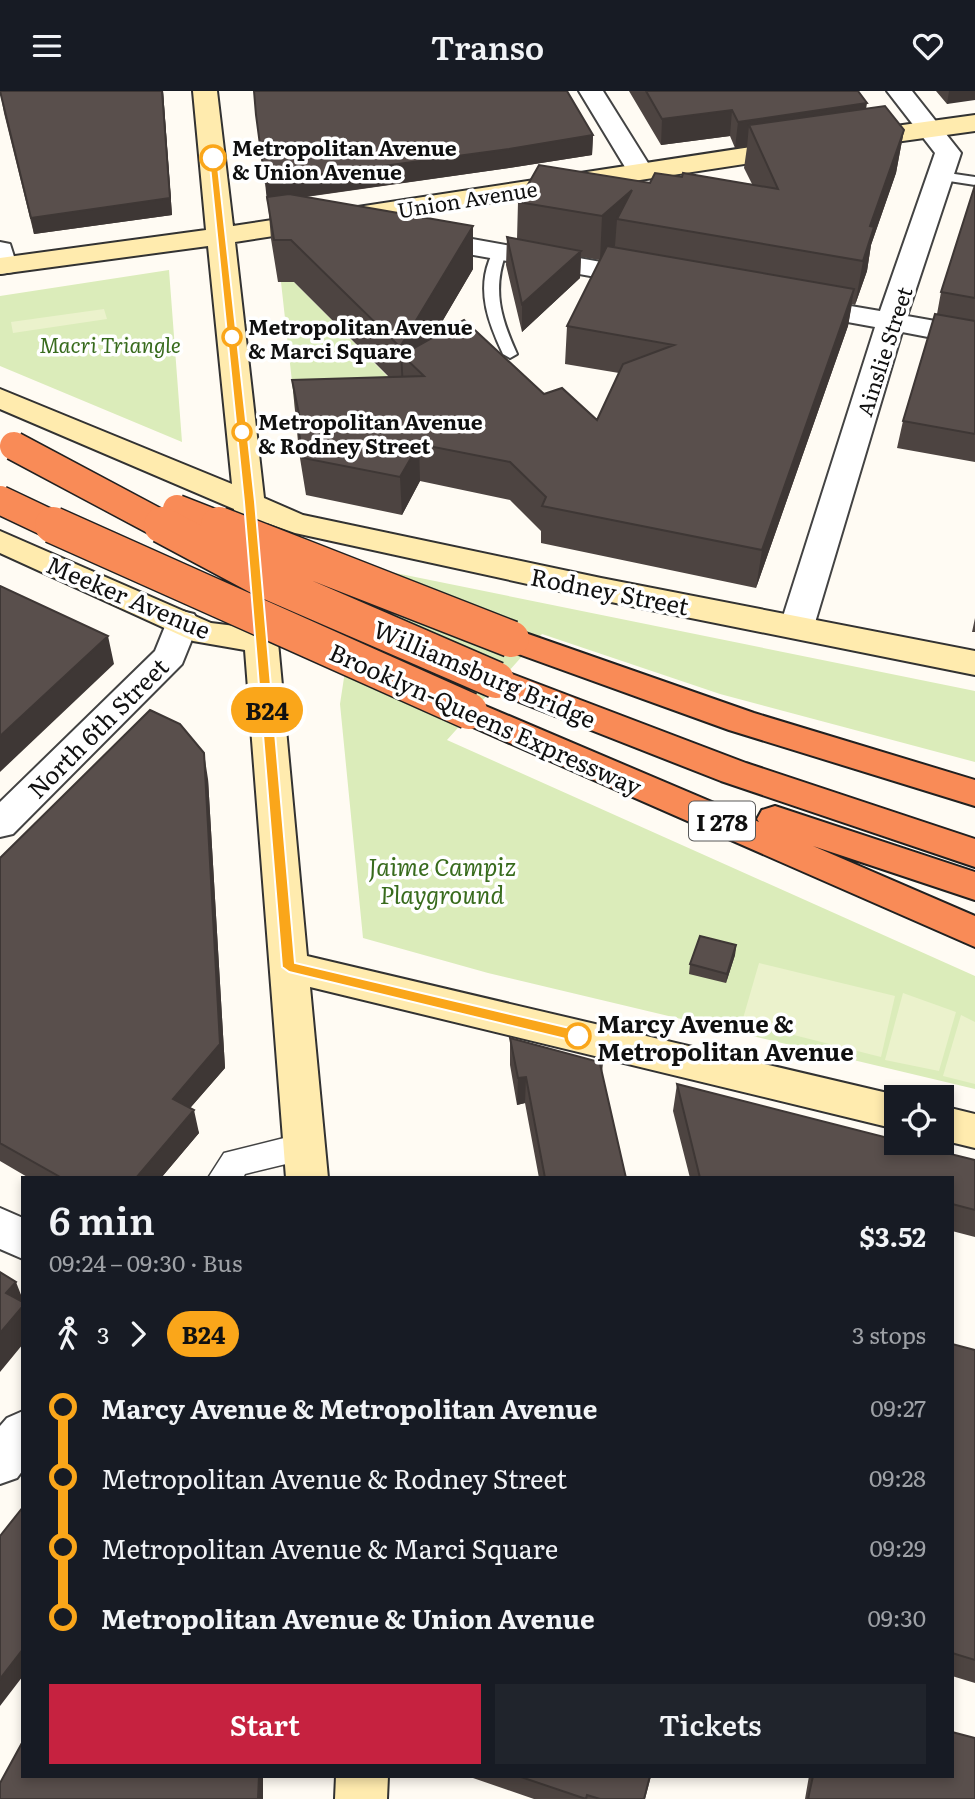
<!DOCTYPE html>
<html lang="en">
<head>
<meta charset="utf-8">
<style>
	:root { --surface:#171b24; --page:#20242c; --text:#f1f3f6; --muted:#9ea1a6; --accent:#c62240 }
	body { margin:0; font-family:Literata,serif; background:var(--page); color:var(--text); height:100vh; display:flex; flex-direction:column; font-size:26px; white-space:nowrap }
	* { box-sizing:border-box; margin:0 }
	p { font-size:23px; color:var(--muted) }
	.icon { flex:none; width:38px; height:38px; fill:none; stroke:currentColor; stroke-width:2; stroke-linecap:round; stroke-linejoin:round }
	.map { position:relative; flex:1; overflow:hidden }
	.panel { position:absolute; left:21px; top:1085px; width:933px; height:602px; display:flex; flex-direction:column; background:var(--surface); border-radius:0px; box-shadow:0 4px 10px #0003 }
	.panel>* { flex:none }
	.badge { padding:0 14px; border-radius:23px; font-size:24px; line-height:46px }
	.controls { position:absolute; left:884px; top:994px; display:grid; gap:14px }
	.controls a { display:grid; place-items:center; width:70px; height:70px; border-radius:0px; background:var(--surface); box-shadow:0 4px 10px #0003; font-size:35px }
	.map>.badge { position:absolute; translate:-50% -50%; box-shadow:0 0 0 4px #fff }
	.legs { display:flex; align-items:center; gap:10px; height:77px; padding:0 28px; font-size:23px }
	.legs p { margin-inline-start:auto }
	.overview { display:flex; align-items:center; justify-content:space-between; height:119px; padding:0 28px }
	h1 { font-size:38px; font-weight:600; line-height:52px }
	.action { display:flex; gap:14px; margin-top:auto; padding:14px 28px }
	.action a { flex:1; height:80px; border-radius:0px; background:var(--accent); color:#fff; font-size:28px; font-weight:600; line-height:80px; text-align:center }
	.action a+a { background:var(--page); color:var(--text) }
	ul { padding:0 28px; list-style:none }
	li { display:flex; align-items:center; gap:24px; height:70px; font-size:26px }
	li i { display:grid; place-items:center; width:10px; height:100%; margin:0 9px; background:currentColor }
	li i::after { content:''; width:18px; height:18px; margin:-9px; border:5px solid; border-radius:50%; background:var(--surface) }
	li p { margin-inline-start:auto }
	li:first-child i { background:linear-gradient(#0000 50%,currentColor 0) }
	li:last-child i { background:linear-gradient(currentColor 50%,#0000 0) }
	header { display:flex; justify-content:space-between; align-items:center; height:91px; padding:0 28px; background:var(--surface); font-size:32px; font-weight:600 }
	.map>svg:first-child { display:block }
	.green { fill:#dbecba }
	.pitch { fill:#ebf2cc }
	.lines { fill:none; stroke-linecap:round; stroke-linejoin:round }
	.service-casing { stroke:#434343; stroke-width:4 }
	.pedestrian-casing { stroke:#434343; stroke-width:3 }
	.minor-casing { stroke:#434343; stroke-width:4 }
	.secondary-casing { stroke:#323232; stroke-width:4 }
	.motorway-casing { stroke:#212121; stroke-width:4 }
	.service { fill:#fff; fill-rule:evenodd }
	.pedestrian { fill:#fff; fill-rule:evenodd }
	.minor { fill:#fff; fill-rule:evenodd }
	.secondary { fill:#ffebae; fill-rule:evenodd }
	.motorway { fill:#f98b57; fill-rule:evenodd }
	.motorway-bridge-far1-casing { stroke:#212121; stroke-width:31; stroke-linecap:butt }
	.motorway-bridge-casing { stroke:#212121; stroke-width:39; stroke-linecap:butt }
	.motorway-bridge-far1 { stroke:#f98b57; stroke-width:28 }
	.motorway-bridge { stroke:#f98b57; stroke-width:36 }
	.wall { fill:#4d4441 }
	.shaded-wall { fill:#3e3735 }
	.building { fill:#594f4c; stroke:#3e3735; stroke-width:2 }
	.line-1 { fill:#faa61a; stroke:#fff; stroke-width:2 }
	.stop-1-dot { fill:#fff; stroke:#faa61a; stroke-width:3.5 }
	.labels { text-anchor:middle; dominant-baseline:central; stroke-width:7; stroke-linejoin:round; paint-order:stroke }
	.far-stop-label { font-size:21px; font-weight:bold; fill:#101010; stroke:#fff; text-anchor:start }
	.far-street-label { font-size:21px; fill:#101010; stroke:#fff }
	.far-park-label { font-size:21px; font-style:italic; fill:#386b1d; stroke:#fff }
	.shield { fill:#fff; stroke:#585858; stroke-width:2 }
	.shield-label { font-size:23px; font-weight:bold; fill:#101010 }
	.street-label { font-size:24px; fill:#101010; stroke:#fff }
	.park-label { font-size:24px; font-style:italic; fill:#386b1d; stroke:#fff }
	.stop-label { font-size:24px; font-weight:bold; fill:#101010; stroke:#fff; text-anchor:start }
</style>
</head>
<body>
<header><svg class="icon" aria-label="menu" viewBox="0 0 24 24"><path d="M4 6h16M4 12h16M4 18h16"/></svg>Transo<svg class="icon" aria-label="heart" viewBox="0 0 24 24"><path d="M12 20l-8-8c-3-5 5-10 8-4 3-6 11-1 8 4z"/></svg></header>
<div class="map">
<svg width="975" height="1708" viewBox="0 0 975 1708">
	<rect width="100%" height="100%" fill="#fffbf3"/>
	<path class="green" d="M169,179L182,351L0,275V205Z
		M281,191H294L424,322L296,327Z
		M361,475L975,600V671L720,603L542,543L447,649L975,885V998L488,882L363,847L340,613Z"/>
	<path class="pitch" d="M104,218L107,228L13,242L11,231Z
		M759,872L895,905L881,966L742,931Z
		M903,902L956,921L939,980L885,969Z
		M961,924L975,931V993L943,985Z"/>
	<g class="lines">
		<g class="service-casing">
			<path id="service" d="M941,81L975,86V94L936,88V82Z
				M499,158L506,162C492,199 501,228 517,263L510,267L503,263C489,233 477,202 489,170C492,163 492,160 499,158Z"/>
		</g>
		<g class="pedestrian-casing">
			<path id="pedestrian" d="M304,1042L315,1046L320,1056L315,1066L245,1083L243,1087H208L224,1062Z"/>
		</g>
		<g class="minor-casing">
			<path id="minor" d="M579,0H603L653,80L649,86L640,88L631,86Z
				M887,0H912L961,62L907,225L975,237V255L902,241L814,535L809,543L797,546L785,543L780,535L875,236L798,222L788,220L784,214L788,208L798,206L880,220L935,62Z
				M422,139L646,179L656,181L660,187L656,193L646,195L412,153L408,147L412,141Z
				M0,151L10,153L17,175L13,181L0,183Z
				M182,520L194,523L199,531L182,573L13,743L0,746V711L155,560L170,523Z
				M0,1117L23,1127V1168L0,1158Z
				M23,1320V1379L17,1387L0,1393V1335L7,1327Z"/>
		</g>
		<g class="secondary-casing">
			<path id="secondary" d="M193,0H217L233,135L796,49L805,52L809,57L805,62L796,65L235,151L264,407L303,424L601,487L975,560V584L601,509L295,442L267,432L307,865L896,1004L903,1006H896V1038L310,896L328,1087H286L245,559L193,550L0,462V440L211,532L243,536L234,418L0,318V298L232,393L208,155L0,183V167L206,139Z
				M975,24V40L852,57L843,54L839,49L843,44L852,41Z
				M942,1015L975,1023V1057L942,1049Z
				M336,1685H388L387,1708H335Z"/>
		</g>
		<g class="motorway-casing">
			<path id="motorway" d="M511,537L754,622L975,689V715L729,639L499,556L494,548L499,540Z
				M496,577L746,672L975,748V776L721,690L484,597L479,589L484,581Z
				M469,608L759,731L757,728L762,719L775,715L975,781V809L813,755L975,825V856L457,629L452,620L457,611Z"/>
		</g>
		<use href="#service" class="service"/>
		<use href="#pedestrian" class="pedestrian"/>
		<use href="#minor" class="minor"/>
		<use href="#secondary" class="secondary"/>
		<use href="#motorway" class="motorway"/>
		<g class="motorway-bridge-far1-casing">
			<path id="motorway-bridge-far1" d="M14,355L166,436
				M0,409L57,436
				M177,418L223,436"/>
		</g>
		<g class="motorway-bridge-casing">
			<path id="motorway-bridge" d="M53,434L469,620
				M162,434L263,488L496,589
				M219,434L511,548"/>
		</g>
		<use href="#motorway-bridge-far1" class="motorway-bridge-far1"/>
		<use href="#motorway-bridge" class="motorway-bridge"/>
	</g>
	<path class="wall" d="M0,0H163L172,124L34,143L4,22Z
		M629,0H858L866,17L904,39L896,82L871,154L867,180L855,214L852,213L848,235L756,497L541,452V440L510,409L420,390L402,424L306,404L299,361L292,289L389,286L294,191H278L271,148L268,111L256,24L593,44L592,64L509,77L306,106L473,178L433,246L544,303L597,329L619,282L565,273L567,235L600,169L581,166L580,187L522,241L506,174L507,146L517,148L518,111L650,92L682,86L752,93L744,77L747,56L735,57L730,45L661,54Z
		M936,0H975L947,13Z
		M975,94V371L897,357L903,330L937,223L941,201Z
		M975,527V541H972Z
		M208,688L225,977L190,1017L199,1042L161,1087H29L0,1070V767Z
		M736,854L735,864L726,892L689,883L690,873Z
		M510,947L603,972L602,982L626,1087H539L525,1012L517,1014L510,974Z
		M677,993L975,1069V1146L952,1140V1087H690L673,1020Z
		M952,1253L975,1259V1592L952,1585Z
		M471,1685H651L645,1708H534L473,1687Z
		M809,1685H952L975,1708H805Z"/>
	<path class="shaded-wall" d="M162,0H163L172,124L34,143L31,127Z
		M949,0H975V9L947,13Z
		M867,12L863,38L749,34L747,56L735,57L738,31Z
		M732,19L730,45L661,54L662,28Z
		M904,39L896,82L871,154L867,180L855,214L863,170L870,135Z
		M593,44L592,64L509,77L267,111L265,91Z
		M632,99L617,128L615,155L600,169L602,125Z
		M473,135V178L415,277L402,264L404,297L402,300L400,256Z
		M581,160L580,187L522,241V213Z
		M854,198L848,235L756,497L762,459Z
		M419,353L420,390L402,424L400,386Z
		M108,545L114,573L0,681V645Z
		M204,662L208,688L225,977L178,1031L173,1008Z
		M736,854L735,864L726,892L727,883Z
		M526,986L525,1012L517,1014L518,987Z
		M194,1019L199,1042L161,1087H136Z
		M16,1191L23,1209V1253L0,1281V1242L6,1202Z
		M23,1558V1585L0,1615V1588Z
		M259,1685H263V1708H258Z"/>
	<path class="building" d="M0,0H162L170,107L31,127Z
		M254,0H567L593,44L509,58L265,91L256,24Z
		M646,0H858L867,12L738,31L732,19L662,28Z
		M885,15L904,39L870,135L874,136L863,170L617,128L632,99L602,125L518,111L539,74L650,92L655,82L682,86L683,82L778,98L749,34Z
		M975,94V207L941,201Z
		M289,103L473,135L400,256L291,149H274L267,106Z
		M507,146L581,160L522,213Z
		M607,155L854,198L762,459L542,415L546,406L510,371L419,353L400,386L303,367L296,323H299L292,289L424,285L402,264L464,229L544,303L562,297L597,329L623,273L674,254L567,235Z
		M935,223L975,230V343L903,330Z
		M0,495L108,545L0,645Z
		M150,619L180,633L204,662L220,953L173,1008L194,1019L136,1087H62L0,1052V767Z
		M700,845L736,854L727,883L690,873Z
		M510,947L603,972L600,973L626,1087H545L526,986L518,987Z
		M677,993L896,1049V1052H906L975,1069V1119L952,1113V1087H700Z
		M0,1181L16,1191L6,1202L23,1211V1215L0,1242Z
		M952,1253L975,1259V1569L952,1562Z
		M23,1416V1558L0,1588V1445Z
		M952,1641L975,1647V1708H808L813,1685H952Z
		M23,1650V1685H259L258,1708H0V1692Z
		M518,1685H650L644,1708H600L587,1704L586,1708Z"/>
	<path class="line-1" d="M209,65L217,67L255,411L295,872L578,939L585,945L583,949L578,951L289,881L282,876L244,411Z"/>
	<g class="stop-1-dot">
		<circle cx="213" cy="67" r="12"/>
		<circle cx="232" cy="246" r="9"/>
		<circle cx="242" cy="341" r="9"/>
		<circle cx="578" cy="945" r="12"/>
	</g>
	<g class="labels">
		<g class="far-stop-label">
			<text x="232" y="55">Metropolitan Avenue<tspan x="232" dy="24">&amp; Union Avenue</tspan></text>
			<text x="248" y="234">Metropolitan Avenue<tspan x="248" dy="24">&amp; Marci Square</tspan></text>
			<text x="258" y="329">Metropolitan Avenue<tspan x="258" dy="24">&amp; Rodney Street</tspan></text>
		</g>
		<g class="far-street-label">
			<text transform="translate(467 107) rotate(-9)">Union Avenue</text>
			<text transform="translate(883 260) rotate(-72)">Ainslie Street</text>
		</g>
		<g class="far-park-label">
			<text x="110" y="252">Macri Triangle</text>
		</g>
		<rect class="shield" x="689" y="710.5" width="66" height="39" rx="5"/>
		<g class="shield-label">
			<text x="722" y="730">I 278</text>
		</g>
		<g class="street-label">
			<text transform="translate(610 499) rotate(11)">Rodney Street</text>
			<text transform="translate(129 505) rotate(23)">Meeker Avenue</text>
			<text transform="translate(485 582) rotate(23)">Williamsburg Bridge</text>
			<text transform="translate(486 627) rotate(24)">Brooklyn-Queens Expressway</text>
			<text transform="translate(97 636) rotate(-45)">North 6th Street</text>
		</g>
		<g class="park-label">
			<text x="442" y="774">Jaime Campiz<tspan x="442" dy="28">Playground</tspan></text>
		</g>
		<g class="stop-label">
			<text x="597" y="931">Marcy Avenue &amp;<tspan x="597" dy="28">Metropolitan Avenue</tspan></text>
		</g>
	</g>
</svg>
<div class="controls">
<a><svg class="icon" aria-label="locate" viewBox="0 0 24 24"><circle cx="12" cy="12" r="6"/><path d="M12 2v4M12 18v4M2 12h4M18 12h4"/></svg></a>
</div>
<b class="badge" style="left:267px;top:619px;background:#faa61a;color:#111">B24</b>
<section class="panel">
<div class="overview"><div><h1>6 min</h1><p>09:24 – 09:30 · Bus</p></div><b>$3.52</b></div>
<div class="legs"><svg class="icon" aria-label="walk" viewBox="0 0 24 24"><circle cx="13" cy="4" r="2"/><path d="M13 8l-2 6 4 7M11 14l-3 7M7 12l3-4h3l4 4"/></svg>3<svg class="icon" aria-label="forward" viewBox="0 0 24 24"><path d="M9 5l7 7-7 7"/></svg><b class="badge" style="background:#faa61a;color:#111">B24</b><p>3 stops</p></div>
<ul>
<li><i style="color:#faa61a"></i><b>Marcy Avenue &amp; Metropolitan Avenue</b><p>09:27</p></li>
<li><i style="color:#faa61a"></i><span>Metropolitan Avenue &amp; Rodney Street</span><p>09:28</p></li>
<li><i style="color:#faa61a"></i><span>Metropolitan Avenue &amp; Marci Square</span><p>09:29</p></li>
<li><i style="color:#faa61a"></i><b>Metropolitan Avenue &amp; Union Avenue</b><p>09:30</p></li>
</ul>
<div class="action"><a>Start</a><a>Tickets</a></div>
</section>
</div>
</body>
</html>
